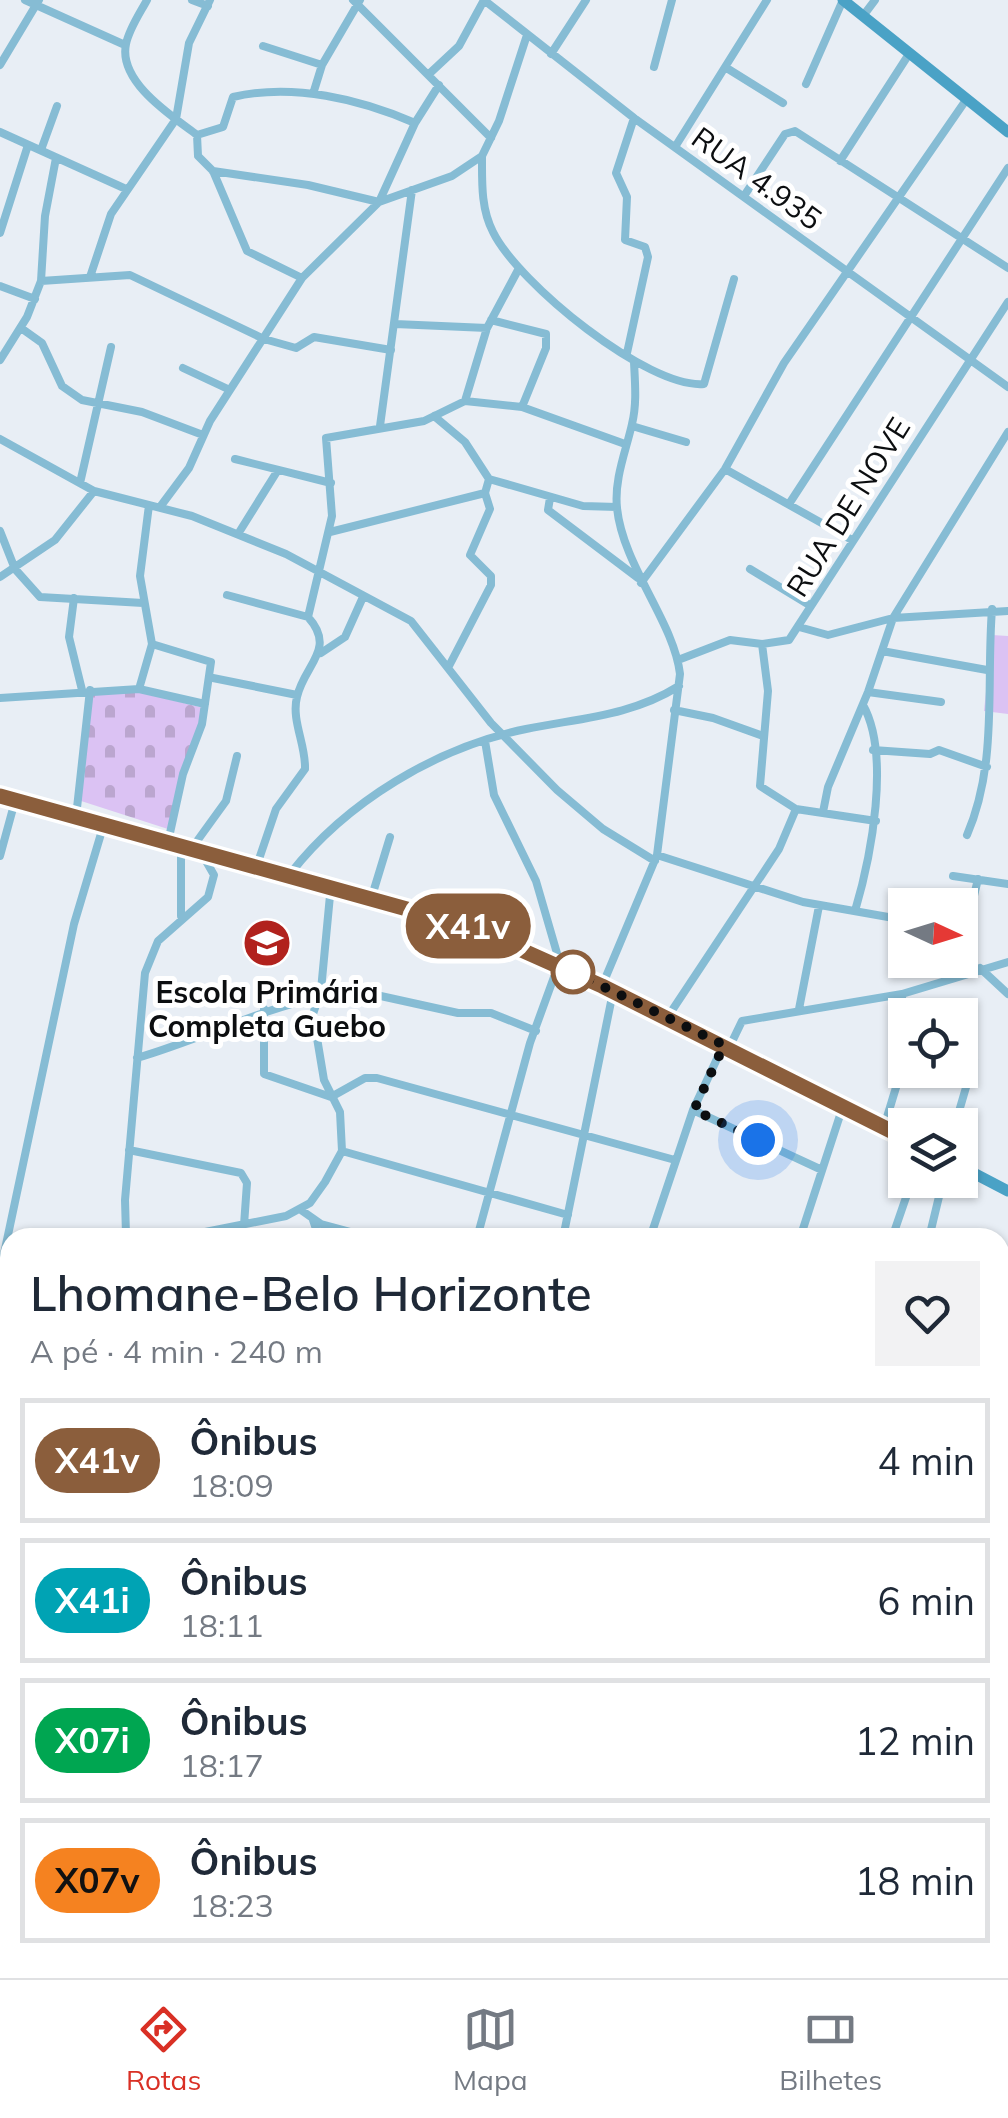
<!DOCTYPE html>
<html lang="pt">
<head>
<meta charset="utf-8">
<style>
	:root { --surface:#fff; --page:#f2f2f3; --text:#1f2937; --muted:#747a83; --line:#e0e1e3; --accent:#d93025 }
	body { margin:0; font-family:Mulish,sans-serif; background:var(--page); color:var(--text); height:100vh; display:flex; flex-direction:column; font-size:38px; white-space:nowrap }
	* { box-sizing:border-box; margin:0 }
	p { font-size:32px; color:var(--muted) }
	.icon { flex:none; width:55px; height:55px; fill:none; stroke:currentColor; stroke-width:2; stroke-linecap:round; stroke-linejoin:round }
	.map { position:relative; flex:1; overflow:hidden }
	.panel { position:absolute; left:0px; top:1228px; width:1010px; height:752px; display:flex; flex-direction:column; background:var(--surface); border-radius:30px 30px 0 0; box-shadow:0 2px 8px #0004 }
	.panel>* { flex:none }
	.badge { padding:0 20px; border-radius:32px; font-size:35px; line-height:65px }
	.needle { width:65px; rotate:94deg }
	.fabs { position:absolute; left:888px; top:888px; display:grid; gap:20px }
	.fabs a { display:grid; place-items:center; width:90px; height:90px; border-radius:0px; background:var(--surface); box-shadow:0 2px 8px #0004; font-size:50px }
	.you { position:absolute; width:50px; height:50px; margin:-25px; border:8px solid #fff; border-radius:50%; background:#1a73e8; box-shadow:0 0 0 15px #1a73e833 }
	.map>.badge { position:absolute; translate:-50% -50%; box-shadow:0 0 0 5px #fff }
	.round { display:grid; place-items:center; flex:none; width:105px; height:105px; border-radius:0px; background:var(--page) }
	.head { display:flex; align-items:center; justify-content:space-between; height:170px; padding:0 30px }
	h1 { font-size:48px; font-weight:600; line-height:75px }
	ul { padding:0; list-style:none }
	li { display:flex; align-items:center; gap:30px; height:125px; margin:0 20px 15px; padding:0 10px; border:5px solid var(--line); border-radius:0px }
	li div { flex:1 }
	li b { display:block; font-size:38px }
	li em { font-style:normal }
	li .badge { min-width:110px; font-weight:700; text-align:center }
	.tab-bar { display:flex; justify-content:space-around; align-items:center; height:140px; border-top:2px solid var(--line); background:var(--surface); font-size:28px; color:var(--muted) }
	.tab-bar a { display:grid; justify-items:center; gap:5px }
	.tab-bar .selected { color:var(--accent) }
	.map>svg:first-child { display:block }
	.cemetery { fill:url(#cemetery-stones) }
	.pitch { fill:#dbc2f3 }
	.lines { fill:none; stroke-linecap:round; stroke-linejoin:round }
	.street { stroke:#86bcd4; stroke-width:8 }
	.secondary { stroke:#4aa2c6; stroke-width:11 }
	.line-casing { stroke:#fff; stroke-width:22 }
	.line { stroke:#8b5e3c; stroke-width:15 }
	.walk { stroke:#0c0e10; stroke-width:10; stroke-dasharray:0 18 }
	.stop-dot { fill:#fff; stroke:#8b5e3c; stroke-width:5 }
	.labels { text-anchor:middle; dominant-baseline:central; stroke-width:10; stroke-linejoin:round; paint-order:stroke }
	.street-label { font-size:30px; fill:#0c0e10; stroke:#fff }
	.poi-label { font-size:30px; font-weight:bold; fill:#0c0e10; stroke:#fff }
</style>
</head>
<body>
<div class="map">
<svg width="1008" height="1978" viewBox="0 0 1008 1978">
	<defs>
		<pattern id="cemetery-stones" width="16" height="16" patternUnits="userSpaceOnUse" patternTransform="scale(2.5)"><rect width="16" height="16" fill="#dbc2f3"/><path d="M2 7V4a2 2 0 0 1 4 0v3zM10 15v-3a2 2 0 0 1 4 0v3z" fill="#bba6cf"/></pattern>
	</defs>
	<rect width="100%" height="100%" fill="#e8eef5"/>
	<path class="cemetery" d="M139,692L204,708L171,830L78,800L91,695Z"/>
	<path class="pitch" d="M992,635L1008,636V714L984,711Z"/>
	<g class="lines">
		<path class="street" d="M25,0L125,45
			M147,0C140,13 129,29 126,44C118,82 172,116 197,135L198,156L213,171L247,251L302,278
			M192,0L208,6
			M353,0L491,138
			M484,0L634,118L1008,387
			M863,16L875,0
			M263,46L322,65
			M551,54L586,0
			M0,65L39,0
			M654,67L672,0
			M725,67L783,103
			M429,74L459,46L484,0
			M806,84L843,0
			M313,94L322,65L360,0
			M0,132L126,189
			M197,135L223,127L233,97C293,83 360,99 415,123
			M675,147L767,0
			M41,150L57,106
			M482,157C482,183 481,209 493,232C518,283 648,389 704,384L734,279
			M840,161L909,54
			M213,171L308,185L379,202L415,123L439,85
			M744,196L785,134L795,131L1008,268
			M0,233L28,145
			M90,277L111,214L176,119L189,43L210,0
			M41,281L130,275L264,339L296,348L314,337L391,350
			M0,286L35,299
			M491,320L546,334V348L522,407
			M395,324L487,328
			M21,328L42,343L62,386L82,400L142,412L203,435
			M627,353L648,257L645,247L625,240L627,197L616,173L634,118
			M0,360L27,317L41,281L45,216L56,158
			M183,368L230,390
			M465,401L487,328L518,270
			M434,416L465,442L489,479L485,493L490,509L470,555L491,576V585L449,666
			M380,426L412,190
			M632,426L686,442
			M0,439L94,491L192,516L286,554L411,621L491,723L557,790L603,829L655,861
			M235,459L331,483
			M725,469L852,540
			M489,479L583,506L617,507
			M80,483L111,347
			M550,498L548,510L638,578
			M789,504L1008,168
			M160,507L189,468L210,421L302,278L379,202L452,176L482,156L499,121L527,35
			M0,531L15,569L40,597L143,603
			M330,532L485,493
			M238,534L278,470
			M750,569L811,606
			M0,577L55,540L94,491
			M641,583L725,469L784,363L966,100
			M227,595L308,617
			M74,598L69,637L82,690
			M799,627L828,635L893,618L1008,611
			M152,644L211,662L202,724L183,774L168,842
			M762,644L768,691L760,786L796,809L876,821
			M882,651L987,670
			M321,653L345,637L363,597
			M678,660L730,640L762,644L789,640L1008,302
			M213,678L297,695
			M139,689L152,644L140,576L149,505
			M868,692L941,702
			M0,698L139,689L205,704
			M674,710L713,718L763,736
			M485,741L494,795L536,881L561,967
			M873,750L930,754L939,750L987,767
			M823,812L828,787L868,692L893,618L1008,432
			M76,817L90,690
			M967,835C998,763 986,686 992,609
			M181,846V916
			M192,848L226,801L237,756
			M657,855L803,902L905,920
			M0,856L15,801
			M257,865L276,809L305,769C306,745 291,720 297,697C304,665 337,649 308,617L332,516L326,438L424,421L465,401L522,407L625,444
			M290,874C346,802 437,747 526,729C580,718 631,716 679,686
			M953,876L1008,884
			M372,896L390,837
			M855,911C871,857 891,755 863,705
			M960,954L978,879
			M980,968L1008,994
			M953,978L959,960
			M602,986L657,855L680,674C674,622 623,566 617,508C614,479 626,451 632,424C637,404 635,383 634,362
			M321,990L358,991L458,1013H491L536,1031
			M264,1009V1074L331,1097L365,1078H377L675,1160
			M799,1009L819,906
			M667,1018L779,849L796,809
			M729,1048L742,1021L902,994L1008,962
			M137,1058C199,1040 256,1011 318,997
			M693,1110L822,1170
			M955,1125L974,1060
			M884,1127L904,1061L902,994
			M129,1150L241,1173L247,1183L244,1225
			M342,1151L568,1215
			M301,1210L321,1224L373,1238
			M313,1220L319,1238
			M126,1235L125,1200L145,973L158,941L208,897L214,875L206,861
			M105,1238L185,1236L286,1216L310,1203L325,1182L342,1151L340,1112L324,1080L313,1014L321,990L331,885
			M477,1238L530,1043L558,966
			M563,1238L613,992
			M650,1238L693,1110L723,1046
			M800,1238L843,1106
			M892,1238L912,1180
			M929,1238L943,1180
			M1007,1259L1008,1257
			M1,1268L74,924L103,827
			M0,1294L6,1268
			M1000,1332L1008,1329
			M0,1339L10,1342
			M1000,1382L1008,1368
			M1000,1398L1008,1401
			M0,1472L10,1477
			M1000,1498L1008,1502
			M0,1518L7,1515L10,1492
			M1000,1581L1008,1585
			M1000,1645L1008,1640
			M0,1726L10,1730
			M1000,1734L1008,1739
			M0,1805L10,1814
			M0,1835L10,1828
			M0,1870L10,1879
			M1000,1964L1008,1967
			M757,1970L765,1978
			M947,1974L966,1970
			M11,1978L13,1970
			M133,1978V1970
			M403,1978L404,1970
			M466,1978L467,1970
			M543,1978L545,1970
			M604,1978L608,1970
			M697,1978L700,1970
			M804,1978L806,1970
			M880,1978L882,1970"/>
		<path class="secondary" d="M843,0L1008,132
			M0,796L361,892L468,926L602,986L905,1138
			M960,1166L1008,1191"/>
	</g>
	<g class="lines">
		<g class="line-casing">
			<path id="line" d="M0,796L468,926L602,986L905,1138"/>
		</g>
		<use href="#line" class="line"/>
		<path class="walk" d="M573,972L724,1045L694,1110L758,1140"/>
	</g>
	<defs>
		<g id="school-disc" transform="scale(2.5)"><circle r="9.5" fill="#b1221d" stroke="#fff"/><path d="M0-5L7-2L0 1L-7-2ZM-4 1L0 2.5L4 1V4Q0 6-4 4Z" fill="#fff"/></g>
	</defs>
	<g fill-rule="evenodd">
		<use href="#school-disc" x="267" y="943"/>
	</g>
	<circle class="stop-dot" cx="573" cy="972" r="20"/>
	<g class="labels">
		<g class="street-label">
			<text transform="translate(757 178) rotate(36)">RUA 4.935</text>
			<text transform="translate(848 507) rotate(-58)">RUA DE NOVE</text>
		</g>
		<g class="poi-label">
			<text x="267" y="992">Escola Primária<tspan x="267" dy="34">Completa Guebo</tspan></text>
		</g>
	</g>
</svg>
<div class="fabs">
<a><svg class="needle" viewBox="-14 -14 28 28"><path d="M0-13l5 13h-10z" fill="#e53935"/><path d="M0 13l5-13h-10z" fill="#747a83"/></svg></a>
<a><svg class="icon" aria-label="locate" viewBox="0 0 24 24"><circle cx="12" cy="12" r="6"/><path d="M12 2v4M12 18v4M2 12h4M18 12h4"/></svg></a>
<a><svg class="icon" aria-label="layers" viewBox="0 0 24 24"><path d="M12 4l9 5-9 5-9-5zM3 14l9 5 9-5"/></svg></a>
</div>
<div class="you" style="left:758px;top:1140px"></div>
<b class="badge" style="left:468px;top:926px;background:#8b5e3c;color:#fff">X41v</b>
<section class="panel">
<div class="head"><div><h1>Lhomane-Belo Horizonte</h1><p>A pé · 4 min · 240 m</p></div><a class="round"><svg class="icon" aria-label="heart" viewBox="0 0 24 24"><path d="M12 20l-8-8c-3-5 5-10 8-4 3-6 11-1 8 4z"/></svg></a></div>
<ul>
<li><span class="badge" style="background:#8b5e3c;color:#fff">X41v</span><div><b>Ônibus</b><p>18:09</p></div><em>4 min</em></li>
<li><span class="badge" style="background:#00a3b4;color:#fff">X41i</span><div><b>Ônibus</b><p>18:11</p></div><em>6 min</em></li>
<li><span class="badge" style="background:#00a651;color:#fff">X07i</span><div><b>Ônibus</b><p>18:17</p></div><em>12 min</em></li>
<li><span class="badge" style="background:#f58220;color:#111">X07v</span><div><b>Ônibus</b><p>18:23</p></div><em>18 min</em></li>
</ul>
</section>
</div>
<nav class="tab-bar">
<a class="selected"><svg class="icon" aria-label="directions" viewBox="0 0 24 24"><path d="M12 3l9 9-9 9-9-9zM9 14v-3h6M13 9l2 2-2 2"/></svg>Rotas</a>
<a><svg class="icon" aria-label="map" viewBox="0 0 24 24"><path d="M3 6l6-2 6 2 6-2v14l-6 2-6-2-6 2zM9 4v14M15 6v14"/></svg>Mapa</a>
<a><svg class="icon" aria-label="tickets" viewBox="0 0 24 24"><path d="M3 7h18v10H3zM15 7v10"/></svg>Bilhetes</a>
</nav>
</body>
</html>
